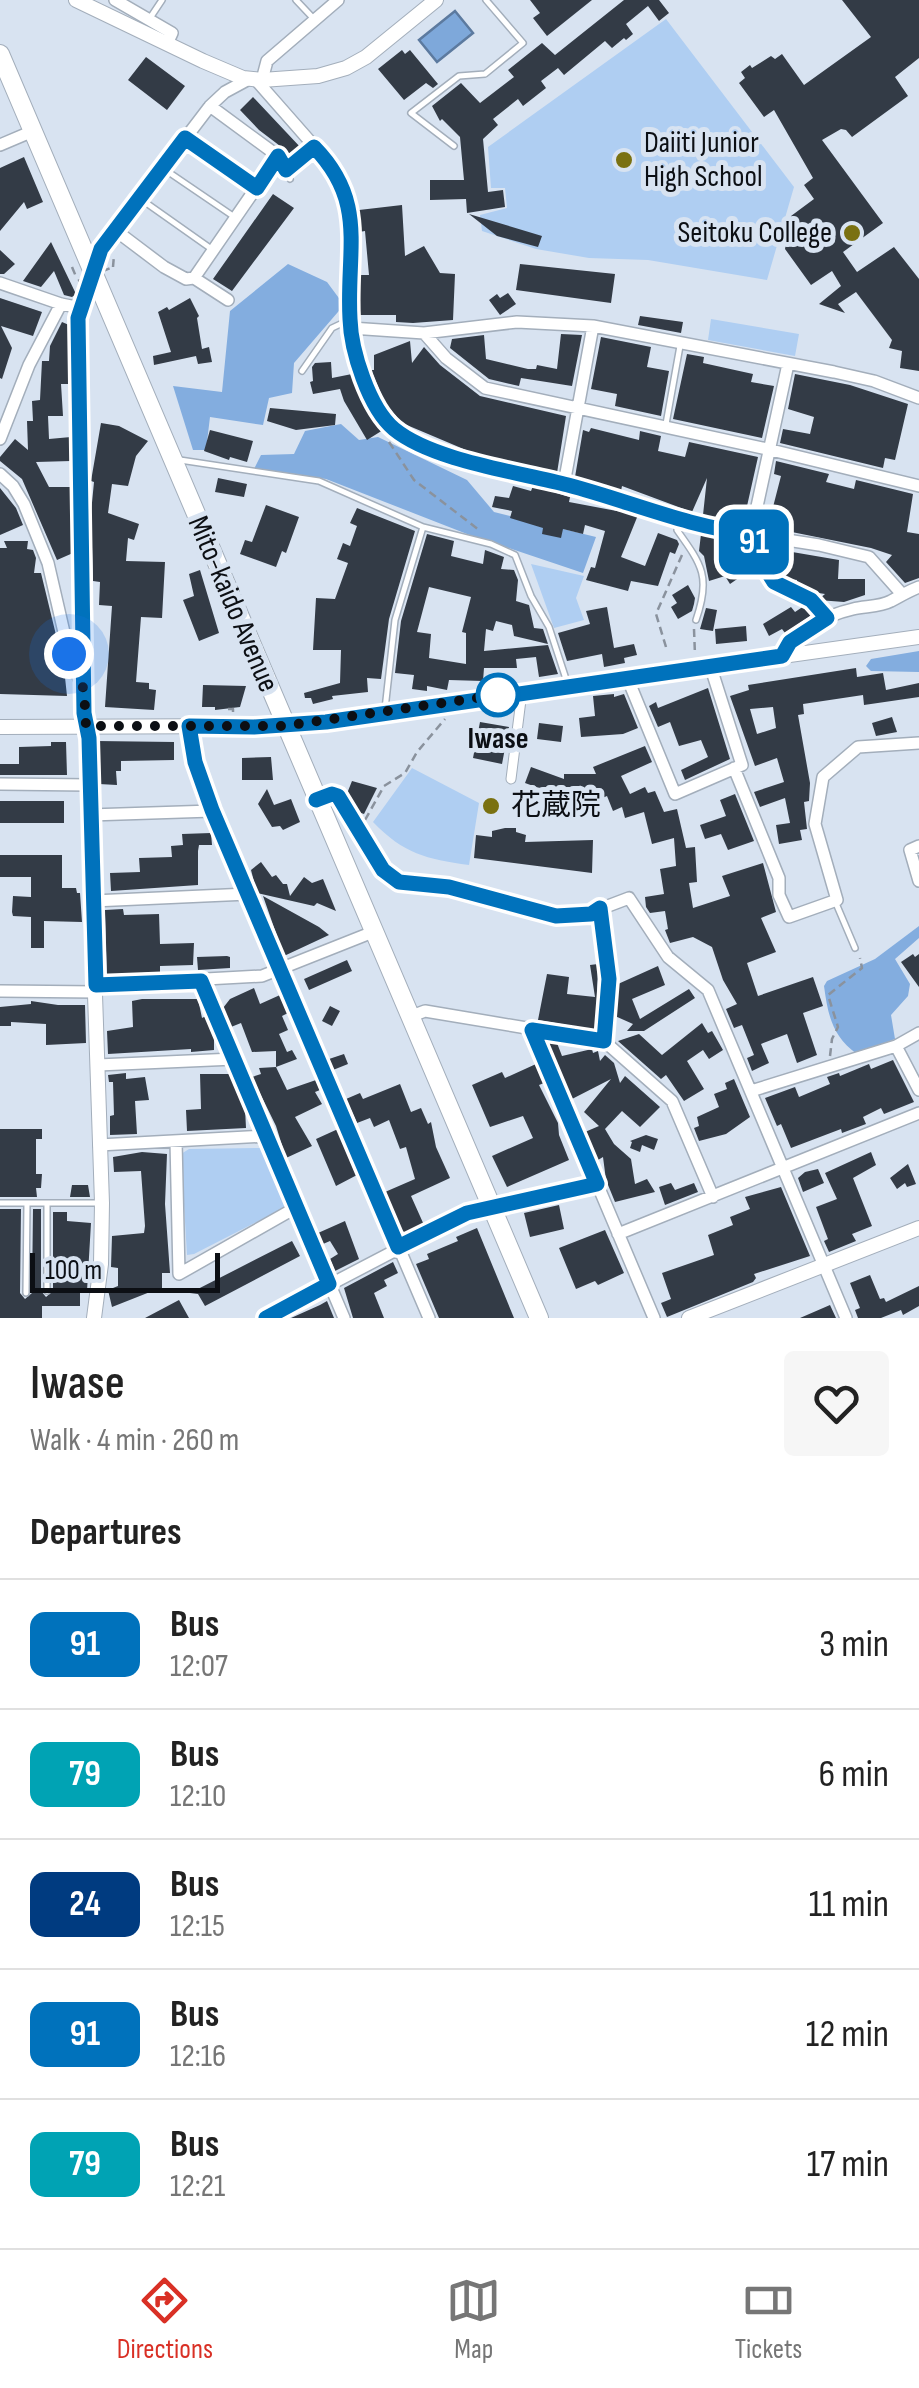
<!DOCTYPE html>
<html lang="en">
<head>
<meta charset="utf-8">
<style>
	:root { --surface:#fff; --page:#f6f6f6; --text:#222; --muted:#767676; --line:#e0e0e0; --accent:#d93025 }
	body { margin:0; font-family:"Sofia Sans Condensed","Noto Sans JP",sans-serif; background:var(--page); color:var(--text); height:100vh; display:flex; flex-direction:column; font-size:38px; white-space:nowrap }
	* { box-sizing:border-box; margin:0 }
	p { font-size:32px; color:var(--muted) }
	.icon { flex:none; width:55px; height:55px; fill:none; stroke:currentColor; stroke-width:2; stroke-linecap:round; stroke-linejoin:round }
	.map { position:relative; height:1318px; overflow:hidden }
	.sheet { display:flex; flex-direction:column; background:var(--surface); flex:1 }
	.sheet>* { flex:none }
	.badge { padding:0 20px; border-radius:15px; font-size:35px; line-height:65px }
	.scale { position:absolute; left:30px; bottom:25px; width:190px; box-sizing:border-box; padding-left:10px; border:5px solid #0c0f14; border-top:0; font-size:28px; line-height:35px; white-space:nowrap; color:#0c0f14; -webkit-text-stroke:8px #d8e3f1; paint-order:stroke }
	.you { position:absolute; width:50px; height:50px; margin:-25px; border:8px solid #fff; border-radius:50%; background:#1a73e8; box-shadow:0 0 0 15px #1a73e833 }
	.map>.badge { position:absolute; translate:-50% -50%; box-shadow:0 0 0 5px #fff }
	h2 { padding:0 30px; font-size:38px; line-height:90px }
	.round { display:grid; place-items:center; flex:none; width:105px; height:105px; border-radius:10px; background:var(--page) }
	.head { display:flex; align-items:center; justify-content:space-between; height:170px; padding:0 30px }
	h1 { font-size:48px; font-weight:600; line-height:75px }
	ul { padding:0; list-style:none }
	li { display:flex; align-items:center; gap:30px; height:130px; padding:0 30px; border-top:2px solid var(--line) }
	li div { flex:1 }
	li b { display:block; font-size:38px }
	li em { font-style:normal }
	li .badge { min-width:110px; font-weight:700; text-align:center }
	.tab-bar { display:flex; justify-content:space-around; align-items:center; height:140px; border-top:2px solid var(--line); background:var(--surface); font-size:28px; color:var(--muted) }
	.tab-bar a { display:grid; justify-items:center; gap:5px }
	.tab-bar .active { color:var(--accent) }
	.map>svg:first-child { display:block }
	.green { fill:#afcef2 }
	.forest { fill:#83addf }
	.water { fill:#7ea8da; stroke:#5c7a9f; stroke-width:2.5 }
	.building { fill:#333b46; fill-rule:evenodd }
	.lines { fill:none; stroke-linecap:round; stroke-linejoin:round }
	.service-casing { stroke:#a3aebb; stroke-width:8 }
	.pedestrian-casing { stroke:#a3aebb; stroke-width:11 }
	.minor-casing { stroke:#a3aebb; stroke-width:14 }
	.tertiary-casing { stroke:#a3aebb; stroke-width:16 }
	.trunk-casing { stroke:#a3aebb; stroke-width:20 }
	.path { stroke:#8a929d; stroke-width:2.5; stroke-dasharray:8 5; stroke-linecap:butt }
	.service { stroke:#fff; stroke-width:5 }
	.pedestrian { stroke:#fff; stroke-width:9 }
	.minor { stroke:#fff; stroke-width:11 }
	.tertiary { stroke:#fff; stroke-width:14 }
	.trunk { stroke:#fff; stroke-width:18 }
	.path-bridge { stroke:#8a929d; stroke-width:2.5; stroke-dasharray:8 5; stroke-linecap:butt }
	.line-casing { stroke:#fff; stroke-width:22 }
	.line { stroke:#0072bc; stroke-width:15 }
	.walk { stroke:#0c0f14; stroke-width:10; stroke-dasharray:0 18 }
	.poi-dot { fill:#7a7111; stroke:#d8e3f1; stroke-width:4 }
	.stop-dot { fill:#fff; stroke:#0072bc; stroke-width:5 }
	.labels { text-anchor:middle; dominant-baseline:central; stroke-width:10; stroke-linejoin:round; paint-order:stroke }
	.poi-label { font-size:30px; fill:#0c0f14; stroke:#d8e3f1; text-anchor:start }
	.street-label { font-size:30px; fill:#0c0f14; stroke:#d8e3f1 }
	.stop-label { font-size:30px; font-weight:bold; fill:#0c0f14; stroke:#d8e3f1 }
</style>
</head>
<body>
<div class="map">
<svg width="919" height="1318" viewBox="0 0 919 1318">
	<rect width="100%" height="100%" fill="#d8e3f1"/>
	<path class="green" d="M666,19L794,187L767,280L648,260L589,258L536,249L482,231L480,215L507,208L505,188H491L488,147Z
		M711,319L799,334L795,356L708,340Z
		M531,564L584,576L576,598L584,620L554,628Z
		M412,768L479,803L469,865C426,859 404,854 373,822Z
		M262,1148L268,1153L287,1201L284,1208L194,1254L187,1255L181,1154L189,1149Z"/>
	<path class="forest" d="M288,264L327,282L344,305L294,363L292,393L269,398L263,425L210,417L206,450H193L173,386L222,392L230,311Z
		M341,424L359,440L378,437L467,480L494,512L596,537L583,573L467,534L326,479L254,469L261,455L294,454L305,431Z
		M919,651V672L871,671L866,666L871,659Z
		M919,926V938L895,959L910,984L908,996L891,1015L895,1039L857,1054C832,1036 828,1015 824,986L827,981L875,959Z"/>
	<path class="water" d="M455,11L473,33L437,62L419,40Z"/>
	<path class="building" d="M530,0H592L547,36L533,18L540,13Z
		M624,0H659L669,13L659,21L648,6L626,24L633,34L626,40L624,38L612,48L605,41L564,75L558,68L541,81L546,88L523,106L518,99L493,119L498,125L483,139L488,192L503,190L505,207L467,213L466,199L430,200V180H464L460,137L442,119L440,121L432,106L461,83L480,103L514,77L508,70L542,43L555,55Z
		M842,0H919V58L895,77L908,96L852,137L846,130L841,129L822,140L883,223L843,252L857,272L894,247L919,279V371L900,368L902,351L889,348L892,340L856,292L838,304L845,313L819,304L841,286L832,271L811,285L785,249L791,216L814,199L804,185L813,178L774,110L764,117L739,83L745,78L741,72L750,65L752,68L771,56L775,59L782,54L804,85L871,37Z
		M402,50L405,54L410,50L438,84L433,88L426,83L404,100L378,69Z
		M146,57L185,86L167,110L128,80Z
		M253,97L302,149L287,160L284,149L259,130L240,110Z
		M24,157L43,202L27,209L24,202L0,231V168Z
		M273,194L294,208L232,291L213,279Z
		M402,205L405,256L424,246L440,273L455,274L453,320L413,323L396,322V315H358L359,275H369L365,231L359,232V210Z
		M469,214L542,236L538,247L497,236Z
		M51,242L76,294L72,297L64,295L54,271L41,287L23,281Z
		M0,250L15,264L4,274H0Z
		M520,264L615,274L611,303L516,290Z
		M508,293L516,304L500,315L489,300L497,294L500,298Z
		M0,298L42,312L33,336L1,326L12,348L2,379L0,378Z
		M190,298L199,316L197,318L202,349L209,347L212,362L198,364L196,356L154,365L153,356L171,352L158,312L167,307L169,310Z
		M640,316L683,322L681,333L638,325Z
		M62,322L69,325L70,384H61L63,416H48L49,439L71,437V461L36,462L49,487H72L73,553L57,560L22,479L0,461V457L15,439L28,450L27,421H33L32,401L40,400L42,361H49L50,346Z
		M561,334L582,335L572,386L521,378L519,386L489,379L450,348L452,339L484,335L486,359L528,369H536L537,365L557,369Z
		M601,337L651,347L647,367L669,371L661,416L615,406L617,394L591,389Z
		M410,341L412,363L424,347L440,365L480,396L566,416L557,473L473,453L402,423L385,403L371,370H374V355Z
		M687,354L704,357L703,363L753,374L751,382L774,386L762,438L673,419Z
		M331,362L332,378L352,374L368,412L383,430L367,440L344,401L340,389L313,394L310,382L313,381L312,367L315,363Z
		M795,374L850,385L908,404L895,460L885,458L883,468L780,443L783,429L810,434L814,417L788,409Z
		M270,408L336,414L335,425L296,430L267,421Z
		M101,423L119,426L148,441L136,456L128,486L112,484L108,513L139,524L134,540L128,538L126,561L165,562L162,618L141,617L136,682L149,683V689L156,690L154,710L105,707L112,606L99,605L100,582L93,581L91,513L94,482L91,481Z
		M591,428L639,440L640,431L661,436L658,451L685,457L689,442L758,457L743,524L703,515L707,478L692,512L622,486L621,491L575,477L583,430L589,432Z
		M210,430L253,441L247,462L230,457L229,460L204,451Z
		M776,461L829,474L826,482L854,489L856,480L913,494L907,532L919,534V578L905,583L886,562L892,555L871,548L762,526L766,508L773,507L781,476L774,474Z
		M218,478L247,484L244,497L215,492Z
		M513,486L531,491L533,486L570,497L569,502L638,515L621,557L645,566L658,533L677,540L679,544L675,554L670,552L658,586L631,581L628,591L586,580L591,567L595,568L605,531L585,525L583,534L563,529L561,538L542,534L543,528L510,518L512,511L492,507L495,496L509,498Z
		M0,488L16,508L23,525L0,535Z
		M266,505L299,517L286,553L282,551L276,567L240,554L245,540L252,542Z
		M357,508L415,531L389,619L381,679L367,678L368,692L332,696L333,699L313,704L311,698H305L304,693L340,683L341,650H313L316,598L335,599L348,563L337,559L343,543L350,546L357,526L350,523Z
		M427,534L454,541L451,556L483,564L485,550L504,557L501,569L514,570L518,580L516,601L529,605L534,628L543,629L548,644L514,636L512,625L496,621L493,631L486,629L484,651L548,645L558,674L539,677L536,657L516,659L517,668H484L483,681L449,680L447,690L427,686V691L412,689L414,675L395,673L401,621ZM429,587L471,597L462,632L466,633V664L429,658L431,634L417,632Z
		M701,534L725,540L722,566L743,552L753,568L730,584L725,576L709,581L704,556L699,551Z
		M4,541H28L27,549L33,550L36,558L34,573H41L64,668L67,696L0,694V548H7Z
		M763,547L839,560L838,579H865V595L844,602L818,600L825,594L800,590L796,588L797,580L780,578L781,559L769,561Z
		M200,570L219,633L199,641L183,600L194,596L189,574Z
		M688,585L695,598L694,604L692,611L678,619L671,607L677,603L672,595Z
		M804,606L812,615L785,633L782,629L769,636L763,624L791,607L795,612Z
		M607,607L614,648L634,644L637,655L624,658L625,663L604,667L602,654L567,661L558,633L590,624L586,611Z
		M706,608L717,610L713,631L700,629Z
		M746,626L747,641L716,644L715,629Z
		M856,668L857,677L883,673L886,690L919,683V697L864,705L863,695L803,704L804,714L798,715L810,783L809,801L804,802L807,829L800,830L802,840L779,844L776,825L790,823L785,798L760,807L754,792L784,782L777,758L755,766L730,696L749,690L748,685ZM773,707L776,728L757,734L750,709Z
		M203,685L246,686L240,707L215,710V707H202Z
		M708,688L730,759L685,780L681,770L708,757L701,740L679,746L670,722L658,727L649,706L656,702L658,708Z
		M614,694V697L624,694L638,728L623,734L581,737L579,718L595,716L593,696Z
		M892,717L897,732L876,736L872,723Z
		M480,722L509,727L502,764L473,758Z
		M539,723L563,726L561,742L537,739Z
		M97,741L174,742V760L121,761V771H116L117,785L99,784Z
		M51,742H66L67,775H0V764H19V747L51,746Z
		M645,746L652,762L621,776L630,794L645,787L648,793L655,791L664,812L677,809L686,848L695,847L697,882L689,883L693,908L730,896L722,876L763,863L776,912L761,918L776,952L747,963L758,996L813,977L823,1006L803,1013L817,1055L797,1063L787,1034L761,1044L769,1063L752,1071L747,1058L754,1055L742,1025L734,1028L726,1009L737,1004L723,980L712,947L693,937L670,943L665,930L668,929L665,911L650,913L646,907L645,897L664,894L660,869L676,866L674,838L652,844L644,812L625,818L622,807L613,811L607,796L600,799L596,792H550L525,783L531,767L564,779V774H596L593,767Z
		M271,757L273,780H242V758Z
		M352,781L377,788L364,814L355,811L346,796Z
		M267,789L274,805L291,799L300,822L283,830L280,826L272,827L258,804Z
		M735,794L754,841L728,850L721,834L705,839L700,825L726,816L720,800Z
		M0,801H64V823H0Z
		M505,828H516V832L526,835L525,842L593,840L592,873L474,858L476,835L492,837V831Z
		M211,833L212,845H199L198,851V885L111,891L110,873L140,872L139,858L172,857L171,846L183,845L182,834Z
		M0,855H62V888H76L77,893H80L82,922L44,921V948H31V917L13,916L12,912L13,896L31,897V877H0Z
		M261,862L272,877L276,875L283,884H287L290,896L304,877L312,883L323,879L336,911L317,903L314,906L257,893L251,870Z
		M263,896L319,927L329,935L284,956Z
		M123,909L124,915L159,914L160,944L194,943L193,965L160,966V972L107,975L105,910Z
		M913,954L915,957L919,954V987L901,962Z
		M227,956L230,957V968L198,970L197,957Z
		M347,960L352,971L309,990L304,979Z
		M598,964L596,1030L538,1020L547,974L569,977L567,994L595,997L590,965Z
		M658,966L665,985L632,999L640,1019L689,989L695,998L644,1031H627L633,1024L615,1016L618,984Z
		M254,988L260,1004L280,995L288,1013L282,1016L288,1030L279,1034L287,1052L292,1050L297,1059L276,1067L287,1090L316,1080L320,1090L315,1092L322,1104L295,1117L312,1146L286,1158L276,1126L252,1077L261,1074L259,1068L276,1067V1051L252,1052L241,1023L231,1027L223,1008L230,999Z
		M142,999H198L202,1018L206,1016L214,1036V1050L191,1052V1049L108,1054L107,1031L133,1027L132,1001Z
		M31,1001L58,1005H85L86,1043L46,1045V1024L11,1022V1026H0V1007L31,1004Z
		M330,1006L340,1011L332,1026L322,1021Z
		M702,1023L708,1033L712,1031L723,1050L709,1059L703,1050L687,1061L704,1089L684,1101L666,1075L661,1079L618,1041L639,1034L662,1055Z
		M547,1042L557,1043L562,1056L592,1049L593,1053L598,1051L600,1061L605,1055L614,1063L620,1083L625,1076L660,1107L640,1127L622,1111L605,1129L614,1144L631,1159L635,1184L647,1179L655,1192L615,1202L606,1180L603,1157L598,1160L585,1132L599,1126L584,1112L611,1079L572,1099Z
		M344,1054L348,1064L333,1070L329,1059Z
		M893,1060L914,1102L884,1114L881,1108L863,1117L866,1124L842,1133L841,1129L791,1148L781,1124L777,1126L765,1098L795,1087L799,1097L830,1084L827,1077L839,1073L840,1076L869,1064L871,1069Z
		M536,1064L544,1083L539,1085L558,1123L559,1135L569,1160L507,1187L492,1156L533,1138L523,1116L490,1127L472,1085L502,1072L505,1078Z
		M126,1073V1079L145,1077L149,1100L135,1101L137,1134L110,1135V1116L114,1115L113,1082H109L108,1075Z
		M200,1074H230L245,1108L246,1128L187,1131L186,1110L201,1109Z
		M734,1079L750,1117L726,1134L699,1141L694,1128L699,1126L697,1117L719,1107L714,1094L727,1089L725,1083Z
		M400,1084L411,1112L421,1108L428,1124L431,1122L436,1147L450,1178L411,1196L424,1225L407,1233L402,1231L385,1192L415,1179L406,1147L400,1149L389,1120L374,1127L370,1118L357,1123L346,1099L360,1093L363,1099Z
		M0,1129H42V1139H36V1174H42L41,1188H36L37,1197H0Z
		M338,1129L357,1175L336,1186L316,1139Z
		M646,1135L658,1139L654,1150L642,1145L640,1152L630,1148L632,1142L630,1141Z
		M142,1152L167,1154L165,1204L170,1273H162V1292H150L112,1307L108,1290L118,1286V1268L111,1267L112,1236L144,1233L145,1226L141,1171L114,1172L113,1157Z
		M871,1152L876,1165L853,1178L872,1226L852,1234L856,1241L829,1252L824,1241L828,1239L816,1207L837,1199L825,1173Z
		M908,1164L916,1184L907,1187L905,1183L897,1189L890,1178Z
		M818,1169L824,1183L803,1192L798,1178L805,1172Z
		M671,1183L675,1190L694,1183L698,1192L665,1205L659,1187Z
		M72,1185H88L90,1197H70Z
		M781,1187L810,1256L754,1274L756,1278L753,1282L667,1317L661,1303L671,1299L662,1273L714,1255L708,1235L733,1225L730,1217L750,1209L745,1197Z
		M559,1205L564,1229L530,1237L524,1213Z
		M0,1209H21L20,1293L25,1299L32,1293L33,1209H41V1291L46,1297L53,1291V1212H67V1221L91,1223L87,1291L80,1290V1306H42V1318H0Z
		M345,1221L359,1259L335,1271L330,1259L338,1254L330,1241L323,1244L318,1233Z
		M477,1228L514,1318H439L416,1264L429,1259L427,1254L458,1241L456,1237Z
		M605,1230L624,1273L598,1285L595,1281L576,1289L559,1248Z
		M292,1241L300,1256L205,1306L198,1294L190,1293Z
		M393,1262L398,1273L384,1280L387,1286L374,1293L384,1318H353L344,1288Z
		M870,1275L880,1299L884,1298L886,1302L919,1286V1306L903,1315L901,1310L881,1318H858L855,1310L860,1308L850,1283Z
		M179,1300L189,1318H145Z
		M327,1301L334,1318H291L320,1305Z
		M830,1305L836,1318H800Z"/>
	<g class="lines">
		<g class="service-casing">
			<path id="service" d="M296,0L313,18
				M150,18L162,0
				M185,138L254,186
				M454,146L411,113L459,76L485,74L523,43L486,0
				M278,156L290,179
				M164,169L233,216
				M285,170L312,149
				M142,200L210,248
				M302,371L332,328L349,320
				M666,424L680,346
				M180,460L319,481L423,527L491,544L515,555L531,596L549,627L567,682
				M680,519L677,530C702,565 711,577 696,620
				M752,536C759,556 766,579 786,590C804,600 811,599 825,616
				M385,709L395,620L423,527
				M324,797L332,794L338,795L383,871L399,882L449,887L556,916L591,914L599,909
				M835,901L855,948
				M0,1203H102
				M47,1291V1204
				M26,1293L27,1204"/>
		</g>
		<g class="pedestrian-casing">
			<path id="pedestrian" d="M511,779L522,692"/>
		</g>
		<g class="minor-casing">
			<path id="minor" d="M115,0L172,33L167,44
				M256,80L336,171L346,191L350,215L349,320L354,356L377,408L396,431L470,462L564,484L722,530L819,545L869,557L901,593
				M262,80L267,61L338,0
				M0,145L33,131
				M115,230L164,267L186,279L194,278L228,300
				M194,278L278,156L210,106
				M0,283L61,304L81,308
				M351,328L424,333L517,322L593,326L834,372L874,381L919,398
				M424,333L446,358L485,388L767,449L919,486
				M0,439L29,365L61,304
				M0,474L13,486L24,504L48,563L69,654L82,686
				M564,484L593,326
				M751,534L788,364
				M782,655C794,631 827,615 853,609C865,606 880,607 891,601C901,596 908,591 919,587
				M627,677L675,794L742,765L710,665
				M86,726L78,318L101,249L210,106L225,92L249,79
				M189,726L195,762L212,811L429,1318
				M734,768L779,878V895L789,917L837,900L815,824L823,777L858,747L919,743
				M0,784L89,785
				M90,815L212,811
				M919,846L910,850L919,881
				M93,901L248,894
				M201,981L344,1318
				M96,985L262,976L373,932
				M0,991L96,992
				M409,1017L425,1011L604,1041L672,1101L713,1197
				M532,1030L654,1318
				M604,1041L609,979L600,909L629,898L668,957L708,990L846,1318
				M896,1046L919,1090
				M98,1065L234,1059
				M751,1091L896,1046L919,1033
				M176,1141L179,1274L297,1207
				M99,1145L267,1136
				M618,1234L919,1113
				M266,1318L467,1213L597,1184"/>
		</g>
		<g class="tertiary-casing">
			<path id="tertiary" d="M76,0L203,61L243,78L262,80L318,76L346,68L366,57L436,0
				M86,726L102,1203L101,1264L94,1318
				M0,727L284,726L919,637
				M689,1318L919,1228"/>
		</g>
		<g class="trunk-casing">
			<path id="trunk" d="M0,54L539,1318"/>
		</g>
		<path class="path" d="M72,267L77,279
			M113,267L114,255
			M389,442L414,480L479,530
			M694,629L695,655
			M666,647L656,614L682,555
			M228,709H233V713
			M365,820L384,786L405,773L417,752L445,719
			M830,1056L832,1039L838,1027L828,995L862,968L860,958"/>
		<use href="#service" class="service"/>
		<use href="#pedestrian" class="pedestrian"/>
		<use href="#minor" class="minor"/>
		<use href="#tertiary" class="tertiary"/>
		<use href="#trunk" class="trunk"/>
		<path class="path-bridge" d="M78,281L113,267"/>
	</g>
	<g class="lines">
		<g class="line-casing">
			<path id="line" d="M266,1318L329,1284L201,981L96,985L89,738L84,713L78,318L101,249L185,138L257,188L278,156L286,170L314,147C368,202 346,250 350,319C351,351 369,408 394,429C433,461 519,472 568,485C629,501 688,527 752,534L759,558L774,582L811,600L827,618L790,642L782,656L326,722L254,727L189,726L195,762L212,810L398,1247L467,1213L597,1184L532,1030L604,1041L609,979L600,908L591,914L556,916L449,887L399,882L383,870L338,796L332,794L316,800"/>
		</g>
		<use href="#line" class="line"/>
		<path class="walk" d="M69,654L84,690L86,726H284L498,695"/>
	</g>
	<g class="poi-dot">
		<circle cx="624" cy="160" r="10"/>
		<circle cx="852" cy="233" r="10"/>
		<circle cx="491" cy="806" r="10"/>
	</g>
	<circle class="stop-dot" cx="498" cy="695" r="20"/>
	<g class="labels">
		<g class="poi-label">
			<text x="644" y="143">Daiiti Junior<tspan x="644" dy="34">High School</tspan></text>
			<text x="832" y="233" text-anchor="end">Seitoku College</text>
			<text x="511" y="806">花蔵院</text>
		</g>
		<g class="street-label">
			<text transform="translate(233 604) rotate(67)">Mito-kaido Avenue</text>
		</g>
		<g class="stop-label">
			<text x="498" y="739">Iwase</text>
		</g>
	</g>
</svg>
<div class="scale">100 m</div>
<div class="you" style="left:69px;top:654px"></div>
<b class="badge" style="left:754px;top:542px;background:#0072bc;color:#fff">91</b>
</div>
<section class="sheet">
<div class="head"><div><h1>Iwase</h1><p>Walk · 4 min · 260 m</p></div><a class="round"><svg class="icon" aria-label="heart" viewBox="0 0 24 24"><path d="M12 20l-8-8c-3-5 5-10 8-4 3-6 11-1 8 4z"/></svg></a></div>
<h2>Departures</h2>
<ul>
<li><span class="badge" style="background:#0072bc;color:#fff">91</span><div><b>Bus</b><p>12:07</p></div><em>3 min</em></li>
<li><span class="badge" style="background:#00a3b4;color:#fff">79</span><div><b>Bus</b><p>12:10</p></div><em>6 min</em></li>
<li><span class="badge" style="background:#003b80;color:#fff">24</span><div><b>Bus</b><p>12:15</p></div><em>11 min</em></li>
<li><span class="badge" style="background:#0072bc;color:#fff">91</span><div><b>Bus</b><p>12:16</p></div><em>12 min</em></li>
<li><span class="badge" style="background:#00a3b4;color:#fff">79</span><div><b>Bus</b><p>12:21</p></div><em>17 min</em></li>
</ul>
</section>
<nav class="tab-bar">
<a class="active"><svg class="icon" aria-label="directions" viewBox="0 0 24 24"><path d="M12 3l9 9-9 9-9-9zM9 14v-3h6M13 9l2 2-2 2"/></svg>Directions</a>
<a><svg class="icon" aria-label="map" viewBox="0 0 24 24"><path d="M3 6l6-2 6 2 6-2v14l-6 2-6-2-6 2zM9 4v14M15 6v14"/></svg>Map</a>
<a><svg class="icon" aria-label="tickets" viewBox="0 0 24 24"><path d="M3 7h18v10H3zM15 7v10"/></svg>Tickets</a>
</nav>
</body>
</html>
